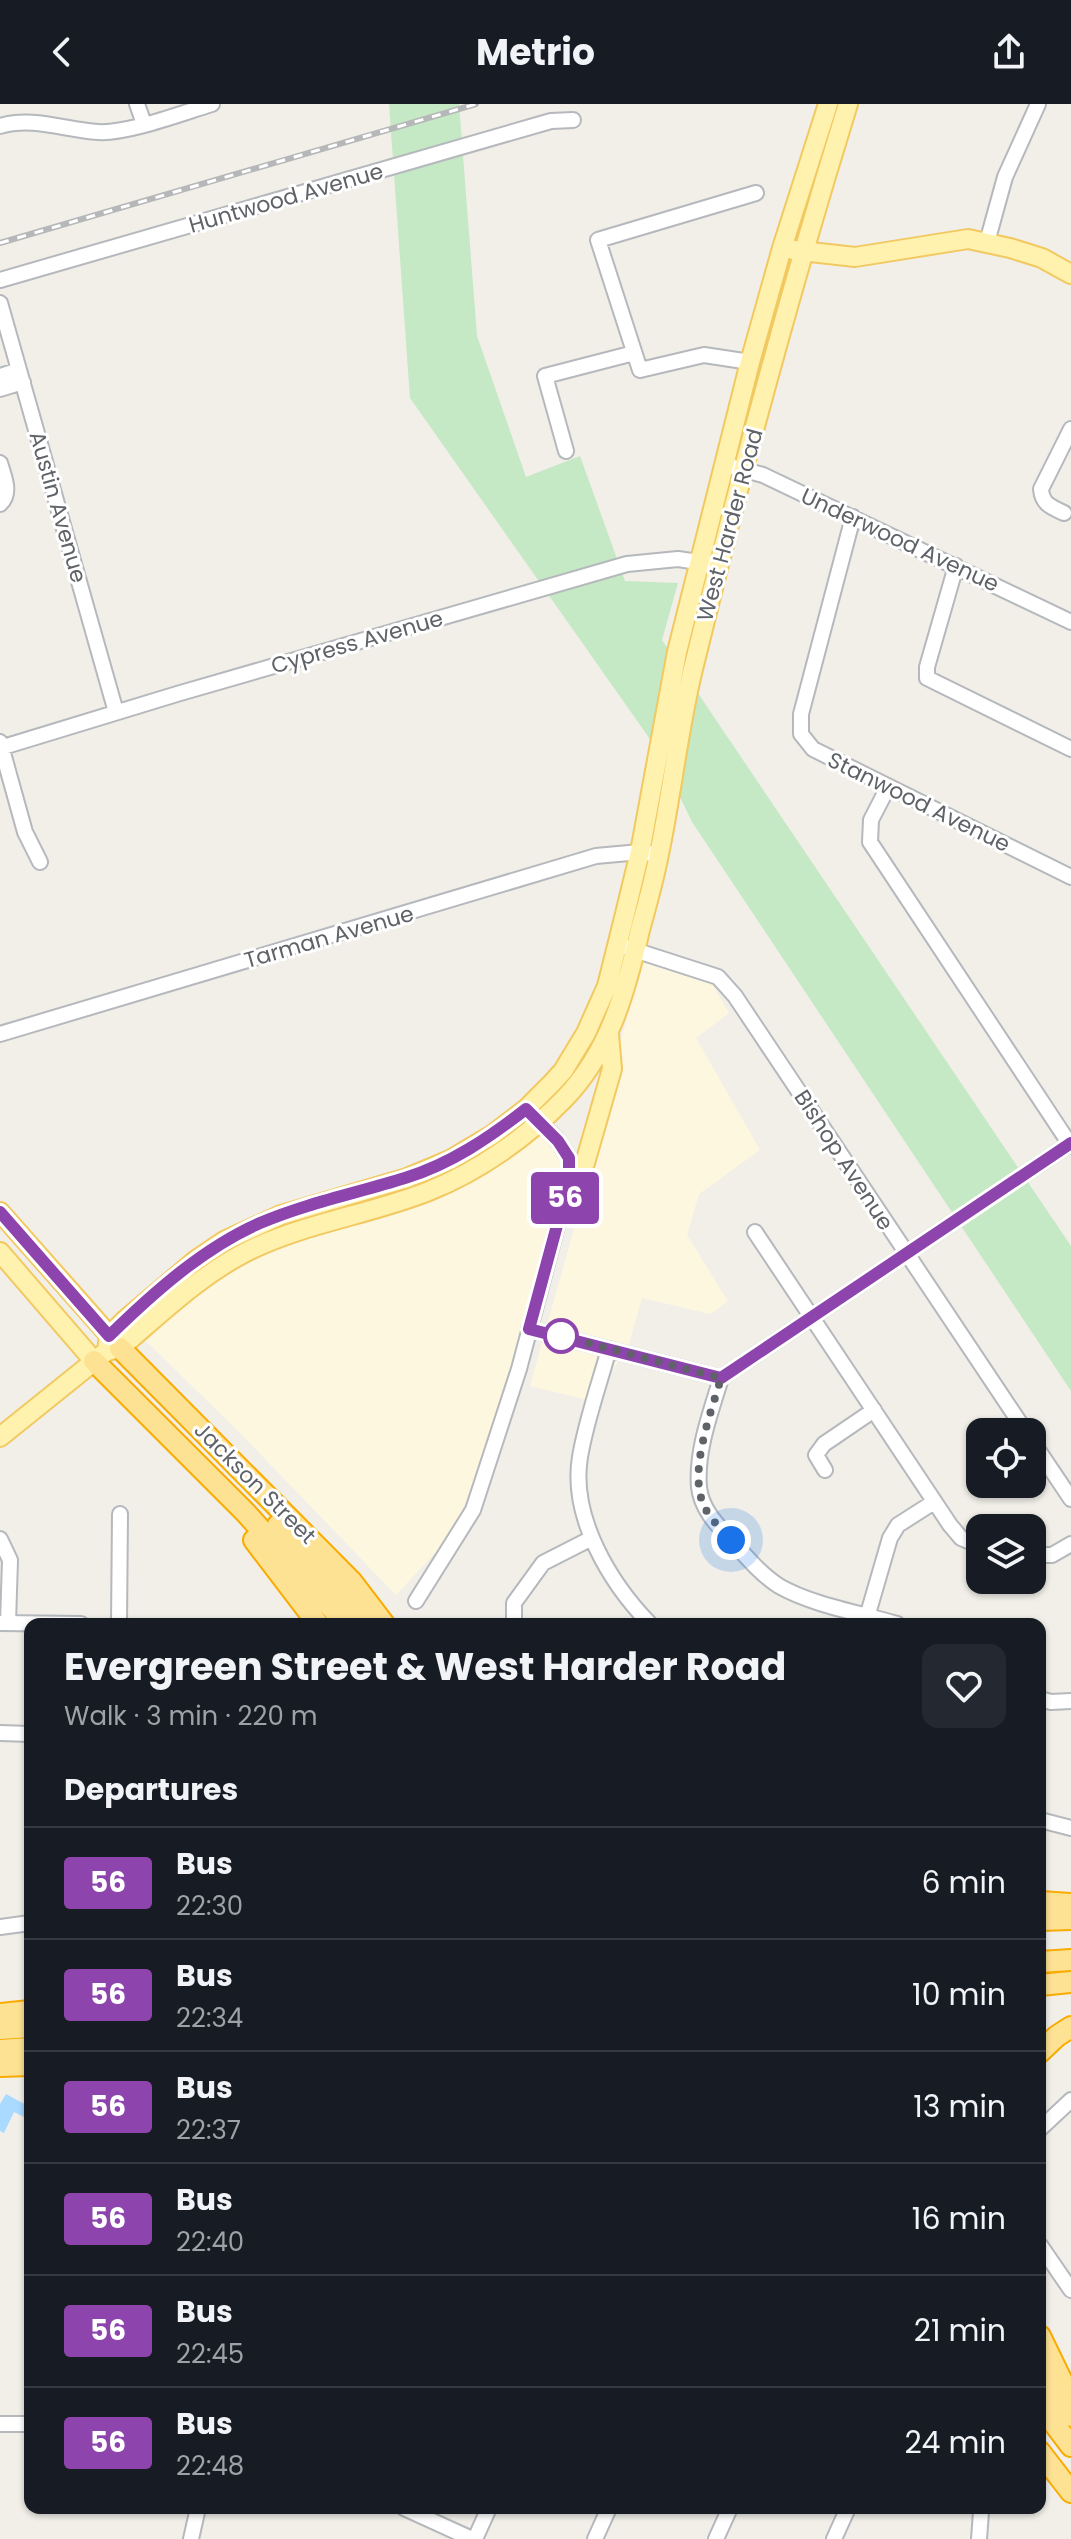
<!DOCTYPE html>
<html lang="en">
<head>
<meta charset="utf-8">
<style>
	:root { --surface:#171b24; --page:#242831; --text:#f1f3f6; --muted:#9ea1a6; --line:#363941 }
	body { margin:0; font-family:Poppins,sans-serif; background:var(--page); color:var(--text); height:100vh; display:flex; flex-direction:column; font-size:30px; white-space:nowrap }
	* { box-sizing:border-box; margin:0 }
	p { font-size:26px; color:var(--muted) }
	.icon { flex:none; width:44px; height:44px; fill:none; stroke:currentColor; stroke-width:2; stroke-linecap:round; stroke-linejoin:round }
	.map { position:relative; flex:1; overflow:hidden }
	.details { position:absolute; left:24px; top:1514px; width:1022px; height:896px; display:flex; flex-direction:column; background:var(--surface); border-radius:16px; box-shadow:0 2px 6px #0004 }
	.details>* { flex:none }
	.badge { padding:0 16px; border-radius:6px; font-size:28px; line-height:52px }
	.controls { position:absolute; left:966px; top:1314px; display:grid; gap:16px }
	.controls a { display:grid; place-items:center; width:80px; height:80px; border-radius:16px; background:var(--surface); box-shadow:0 2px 6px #0004; font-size:40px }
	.you { position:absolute; width:40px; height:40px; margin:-20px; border:6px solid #fff; border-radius:50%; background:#1a73e8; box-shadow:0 0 0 12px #1a73e833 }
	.map>.badge { position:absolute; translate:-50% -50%; box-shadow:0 0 0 4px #fff }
	h2 { padding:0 40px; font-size:30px; line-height:72px }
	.round { display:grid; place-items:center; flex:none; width:84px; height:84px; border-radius:16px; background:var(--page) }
	.summary { display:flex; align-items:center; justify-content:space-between; height:136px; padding:0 40px }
	h1 { font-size:38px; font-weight:700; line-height:60px }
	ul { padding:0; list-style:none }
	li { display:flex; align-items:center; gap:24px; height:112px; padding:0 40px; border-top:2px solid var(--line) }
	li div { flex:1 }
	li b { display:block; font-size:30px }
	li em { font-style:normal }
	li .badge { min-width:88px; font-weight:700; text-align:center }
	header { display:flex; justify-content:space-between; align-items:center; height:104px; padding:0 40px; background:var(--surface); font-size:36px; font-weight:700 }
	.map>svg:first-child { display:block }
	.commercial { fill:#fef7e0 }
	.green { fill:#c5e8c5 }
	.water { fill:#aadaff }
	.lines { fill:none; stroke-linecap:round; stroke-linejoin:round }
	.minor-casing { stroke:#b5b8bc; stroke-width:18 }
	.major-casing { stroke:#f2c960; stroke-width:22 }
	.highway-casing { stroke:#f9ab00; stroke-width:24 }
	.minor { stroke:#fff; stroke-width:14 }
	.major { stroke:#fff2af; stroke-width:18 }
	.highway { stroke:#fde293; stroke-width:20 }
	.rail-casing { stroke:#b6b7b8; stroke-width:6 }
	.rail { stroke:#fff; stroke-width:3; stroke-dasharray:9; stroke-linecap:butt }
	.line-casing { stroke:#fff; stroke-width:18 }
	.line { stroke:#8e44ad; stroke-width:12 }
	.walk { stroke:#5f6368; stroke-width:8; stroke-dasharray:0 14.4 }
	.stop-dot { fill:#fff; stroke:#8e44ad; stroke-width:4 }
	.labels { text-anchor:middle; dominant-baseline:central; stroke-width:6; stroke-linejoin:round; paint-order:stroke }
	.street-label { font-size:22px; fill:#5f6368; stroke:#fff }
</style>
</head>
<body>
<header><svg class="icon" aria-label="back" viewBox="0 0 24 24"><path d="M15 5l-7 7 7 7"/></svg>Metrio<svg class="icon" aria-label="share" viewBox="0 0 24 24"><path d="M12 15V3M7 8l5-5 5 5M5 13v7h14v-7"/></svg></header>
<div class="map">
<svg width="1071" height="2435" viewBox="0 0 1071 2435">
	<rect width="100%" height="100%" fill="#f1efe8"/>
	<path class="commercial" d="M641,857L709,875L729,909L696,934L760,1046L699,1090L687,1131L728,1197L710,1210L642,1194L628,1243L592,1297L530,1282L572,1132Z
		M537,1027L560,1053L565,1076L487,1352L449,1434L396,1491L243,1332L143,1234L215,1178L284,1139L421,1097Z"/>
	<path class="green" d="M389,0H459L477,232L526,373L580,352L625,477L678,479L662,536L1071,1142V1287L692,718L659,649L645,628L410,294Z"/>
	<path class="water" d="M6,1990L30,2003L26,2014L14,2008L4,2029L0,2027V2000Z"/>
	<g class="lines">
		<g class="minor-casing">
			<path id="minor" d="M137,0L144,20
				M0,22C33,12 65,26 98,28C127,30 182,9 212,0
				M985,139L989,131L1005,73L1038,0
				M0,176L551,17L573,16
				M0,199L116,608
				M750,258L704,251L640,266L598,136L756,89
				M0,272L19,266
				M0,285L23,278
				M566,347L545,272L634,249
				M0,359C4,373 12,389 0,400
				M726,361L763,371L1071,518
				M1064,409C1051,403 1042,400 1041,385L1071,325
				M853,413L801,610V630L813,645L1071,773
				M956,462L927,563V574L1071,645
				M0,638L25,728L40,758
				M0,644L177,590L627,460L678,455L718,461
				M888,683L871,716L870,738L1071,1042
				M625,843L718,873L735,892L1026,1328
				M0,930L596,752L640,748L659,751
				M755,1128L950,1421L961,1434L980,1442
				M529,1225L721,1274L1071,1039
				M609,1245C599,1281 586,1317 580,1353C570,1413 610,1479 650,1520
				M721,1274C711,1308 696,1346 699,1383C701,1404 716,1420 730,1435C745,1451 760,1470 779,1482C812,1501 860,1509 897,1520
				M1032,1337L1071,1395
				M825,1366L816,1351L824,1340L874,1306
				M0,1435L10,1456L8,1519
				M1032,1451H1052L1071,1440
				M416,1497L473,1406L519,1265L569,1077V1054L558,1037L535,1013
				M0,1519L81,1520
				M119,1520L120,1410
				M514,1520V1499L543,1459L592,1434
				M865,1520L890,1434L898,1421L934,1398
				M1040,1595L1051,1598L1071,1597
				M0,1629L30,1630
				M1040,1716L1071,1724
				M0,1823L30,1819
				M1040,2025L1071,1996
				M1040,2141L1071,2186
				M0,2320H30
				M404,2404L472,2435
				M979,2404L981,2408L979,2435
				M191,2435L198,2404
				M475,2435L489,2404
				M595,2435L609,2404
				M716,2435L730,2404
				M834,2435L848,2404"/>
		</g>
		<g class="major-casing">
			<path id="major" d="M793,146L855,153L968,135L1010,144L1042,154L1071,170
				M569,1077L585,1059L612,965L609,930
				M0,1108L116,1239
				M0,1148L94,1257
				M107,1247L109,1232L124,1217L196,1156L224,1137L281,1111L407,1074L450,1056L492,1031L526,1005L552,979L563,967L586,929L607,882L625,810L640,748L677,548L750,258L782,144L828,0
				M0,1333L107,1247L120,1244C159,1211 198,1173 244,1149C302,1119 369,1111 429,1087C479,1067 527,1033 564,995C609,949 626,887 640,826C647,801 654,776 659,750C672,689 678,626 693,565C739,376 790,187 848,0"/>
		</g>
		<g class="highway-casing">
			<path id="highway" d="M120,1244L352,1478L384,1520
				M94,1257L245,1408L346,1520
				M278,1421L365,1520
				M254,1436L318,1520
				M1040,1798L1071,1800
				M1040,1816L1071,1815
				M1040,1858L1071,1856
				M1040,1881L1071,1878
				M0,1910L30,1907
				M0,1925L30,1923
				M0,1946L30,1944
				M1040,1948L1057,1932L1071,1923
				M0,1962L30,1961
				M1040,2232L1071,2296
				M1040,2269L1071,2312
				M1040,2301L1071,2342
				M1040,2348L1071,2388"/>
		</g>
		<use href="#minor" class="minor"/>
		<use href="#major" class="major"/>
		<use href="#highway" class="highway"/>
		<g class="rail-casing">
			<path id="rail" d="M0,139L476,0"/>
		</g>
		<use href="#rail" class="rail"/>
	</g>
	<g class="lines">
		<g class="line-casing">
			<path id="line" d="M0,1108L109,1232C153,1189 203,1144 260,1119C307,1099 357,1089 405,1074C451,1060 490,1033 526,1005L558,1037L569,1054V1077L529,1225L721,1274L1071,1039"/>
		</g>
		<use href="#line" class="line"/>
		<path class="walk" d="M561,1232L721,1274C711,1309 688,1367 704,1402C710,1415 722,1426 731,1436"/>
	</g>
	<circle class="stop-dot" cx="561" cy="1232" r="16"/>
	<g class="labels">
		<g class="street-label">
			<text transform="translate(286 94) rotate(-16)">Huntwood Avenue</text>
			<text transform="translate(58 403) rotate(74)">Austin Avenue</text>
			<text transform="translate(730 421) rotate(-75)">West Harder Road</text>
			<text transform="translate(900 436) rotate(25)">Underwood Avenue</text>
			<text transform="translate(357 538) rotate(-16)">Cypress Avenue</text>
			<text transform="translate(919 698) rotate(26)">Stanwood Avenue</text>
			<text transform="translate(329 833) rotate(-16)">Tarman Avenue</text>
			<text transform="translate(844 1056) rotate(57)">Bishop Avenue</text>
			<text transform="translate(255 1379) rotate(45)">Jackson Street</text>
		</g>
	</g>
</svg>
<div class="controls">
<a><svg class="icon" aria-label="locate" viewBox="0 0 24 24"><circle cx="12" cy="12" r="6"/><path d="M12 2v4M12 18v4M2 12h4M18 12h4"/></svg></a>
<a><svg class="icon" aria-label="layers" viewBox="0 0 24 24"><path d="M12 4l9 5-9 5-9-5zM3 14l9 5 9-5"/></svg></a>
</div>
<div class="you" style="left:731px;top:1436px"></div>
<b class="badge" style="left:565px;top:1094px;background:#8e44ad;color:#fff">56</b>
<section class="details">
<div class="summary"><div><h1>Evergreen Street &amp; West Harder Road</h1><p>Walk · 3 min · 220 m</p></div><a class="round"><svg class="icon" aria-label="heart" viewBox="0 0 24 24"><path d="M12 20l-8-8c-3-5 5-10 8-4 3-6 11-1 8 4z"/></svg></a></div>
<h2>Departures</h2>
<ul>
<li><span class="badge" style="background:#8e44ad;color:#fff">56</span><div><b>Bus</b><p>22:30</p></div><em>6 min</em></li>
<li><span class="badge" style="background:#8e44ad;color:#fff">56</span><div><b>Bus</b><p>22:34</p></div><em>10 min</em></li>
<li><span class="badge" style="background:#8e44ad;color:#fff">56</span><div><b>Bus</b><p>22:37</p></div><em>13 min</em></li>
<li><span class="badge" style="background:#8e44ad;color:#fff">56</span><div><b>Bus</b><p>22:40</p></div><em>16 min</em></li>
<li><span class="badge" style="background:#8e44ad;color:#fff">56</span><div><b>Bus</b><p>22:45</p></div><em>21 min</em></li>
<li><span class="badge" style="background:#8e44ad;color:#fff">56</span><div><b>Bus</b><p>22:48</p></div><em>24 min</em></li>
</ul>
</section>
</div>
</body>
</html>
